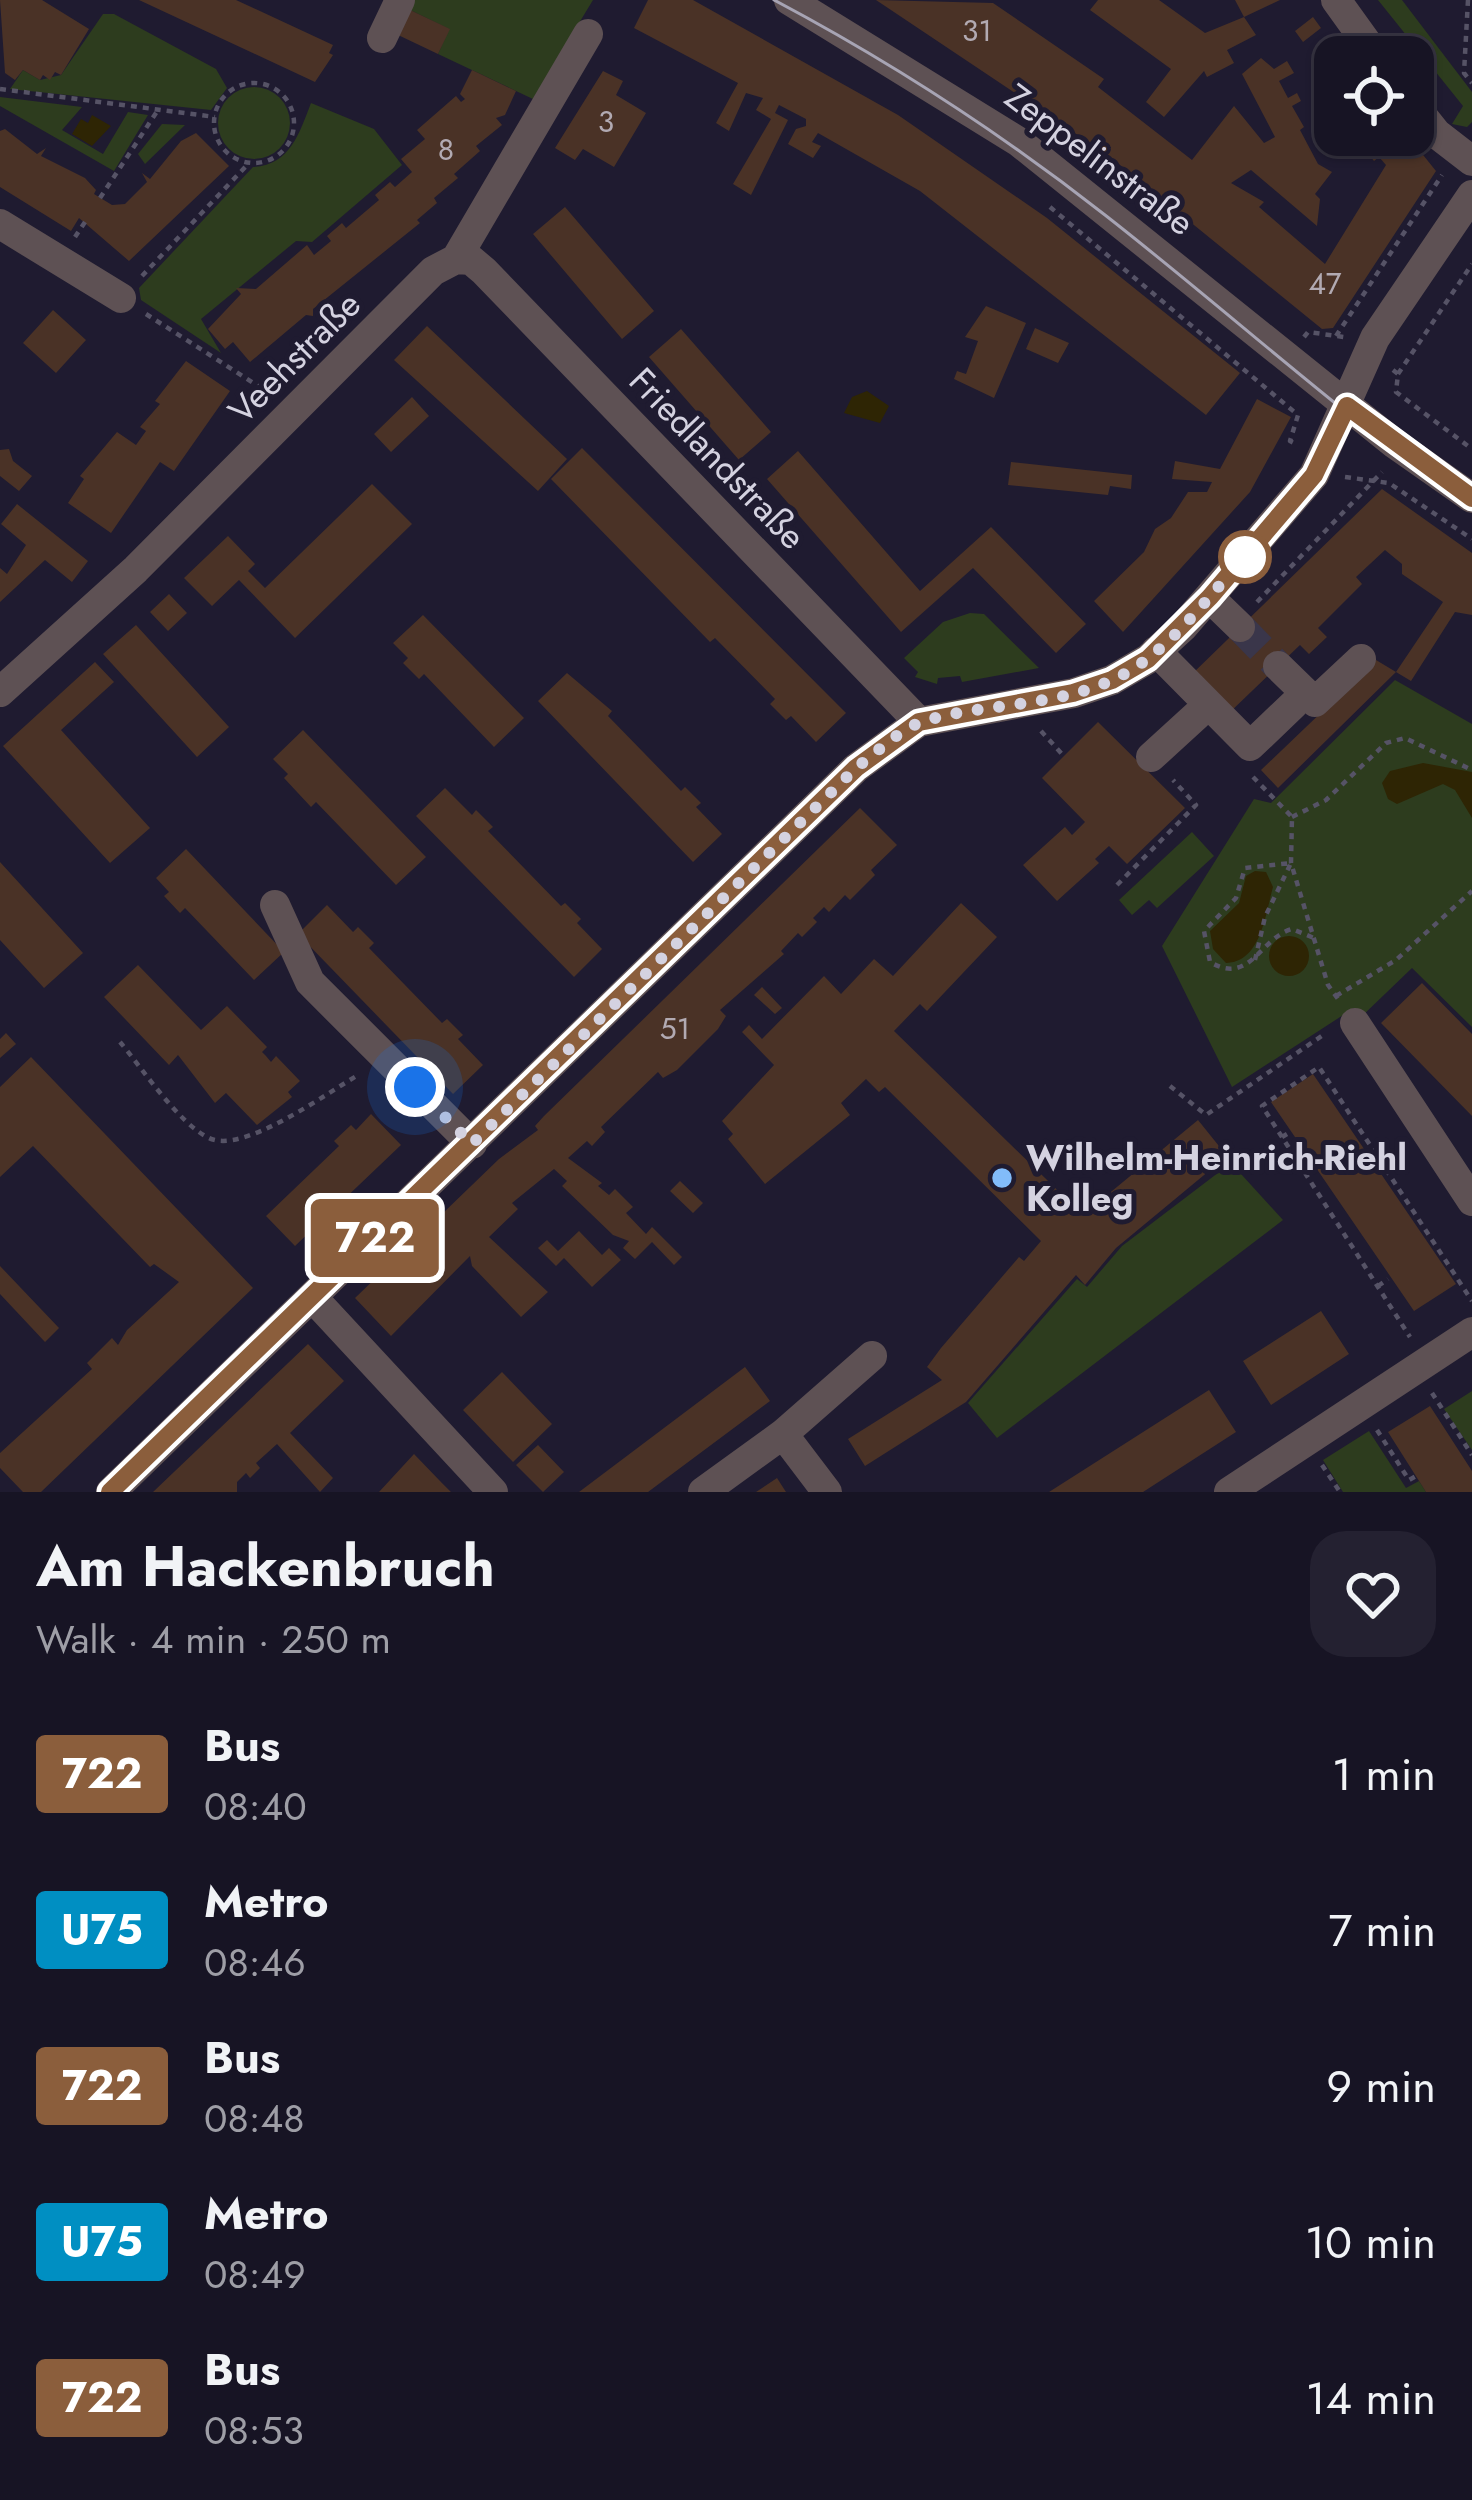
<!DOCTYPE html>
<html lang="en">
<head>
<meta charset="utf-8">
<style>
	:root { --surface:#171424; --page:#242131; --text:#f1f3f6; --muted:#9e9ea6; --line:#363341 }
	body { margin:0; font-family:Jost,sans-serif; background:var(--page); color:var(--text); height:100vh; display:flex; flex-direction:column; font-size:45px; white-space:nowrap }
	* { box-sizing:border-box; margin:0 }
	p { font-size:39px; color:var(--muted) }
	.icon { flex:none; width:66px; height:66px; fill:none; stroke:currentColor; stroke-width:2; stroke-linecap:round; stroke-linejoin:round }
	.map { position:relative; height:1492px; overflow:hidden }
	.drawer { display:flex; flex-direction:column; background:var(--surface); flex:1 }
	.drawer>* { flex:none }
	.badge { padding:0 24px; border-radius:9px; font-size:42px; line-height:78px }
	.controls { position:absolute; left:1314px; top:36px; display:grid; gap:24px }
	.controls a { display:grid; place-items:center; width:120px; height:120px; border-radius:24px; background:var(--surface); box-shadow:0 3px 9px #0004,0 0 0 3px var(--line); font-size:60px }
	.you { position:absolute; width:60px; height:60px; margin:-30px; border:9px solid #fff; border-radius:50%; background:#1a73e8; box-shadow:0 0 0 18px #1a73e833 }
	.map>.badge { position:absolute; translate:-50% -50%; box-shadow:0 0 0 6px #fff }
	.round { display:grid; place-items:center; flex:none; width:126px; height:126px; border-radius:36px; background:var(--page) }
	.summary { display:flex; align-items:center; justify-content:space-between; height:204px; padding:0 36px }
	h1 { font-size:57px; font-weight:700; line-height:90px }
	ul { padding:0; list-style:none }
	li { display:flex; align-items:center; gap:36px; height:156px; padding:0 36px }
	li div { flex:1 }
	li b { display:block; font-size:45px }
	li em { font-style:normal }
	li .badge { min-width:132px; font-weight:700; text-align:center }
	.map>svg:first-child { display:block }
	.green { fill:#2d3c1e }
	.sand { fill:#2e2504 }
	.building { fill:#4a3226 }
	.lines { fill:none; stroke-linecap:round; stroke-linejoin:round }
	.minor-tunnel { stroke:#3a364a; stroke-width:30; stroke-dasharray:30 15; stroke-linecap:butt }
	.path { stroke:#565366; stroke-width:4.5; stroke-dasharray:6 6; stroke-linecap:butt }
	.minor { stroke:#5e5154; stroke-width:30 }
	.tram { stroke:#a7a4b4; stroke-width:3 }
	.line-casing { stroke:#fff; stroke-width:27 }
	.line { stroke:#8b5e3c; stroke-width:18 }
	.walk { stroke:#d4d2e0; stroke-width:12; stroke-dasharray:0 21.6 }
	.stop-dot { fill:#fff; stroke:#8b5e3c; stroke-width:6 }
	.poi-dot { fill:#82bcfa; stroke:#1f1b30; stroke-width:4.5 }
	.labels { text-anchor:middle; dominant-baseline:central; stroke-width:10; stroke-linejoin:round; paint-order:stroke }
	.number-label { font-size:30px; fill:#b2aab2 }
	.street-label { font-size:36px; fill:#d4d2e0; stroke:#1f1b30 }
	.poi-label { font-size:36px; font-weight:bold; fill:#d4d2e0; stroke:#1f1b30; text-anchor:start }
</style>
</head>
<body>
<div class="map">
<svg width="1472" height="1492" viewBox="0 0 1472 1492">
	<rect width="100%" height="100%" fill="#1f1b30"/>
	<path class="green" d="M412,0H593L533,99L438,54L449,29L408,9Z
		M1378,0H1402L1472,92V122L1467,127L1452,124L1463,106Z
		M103,14H114L216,69L227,88L211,110L10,89L23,70L40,80L61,75Z
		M218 123a36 36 0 1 1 72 0a36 36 0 1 1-72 0Z
		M0,97L82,107L62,130L103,154L128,112L148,115L114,171L0,106Z
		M311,103L374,129L402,165L312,242L296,241L201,319L221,353L141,300L139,288L253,167C290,165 299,134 311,103Z
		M162,124L185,125L145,164L138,154Z
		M970,613L984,614L1039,668L962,682L960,676L938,678L937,684L915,677L918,672L904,658L943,622Z
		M1395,680L1472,724V1027L1412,968L1360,1018L1354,1008L1232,1087L1162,946L1254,799L1271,803Z
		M1192,832L1214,856L1157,908L1149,900L1132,915L1119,900Z
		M1231,1163L1283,1220L997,1438L968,1403L1077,1279L1087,1287L1122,1246Z
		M1472,1391V1450L1444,1409Z
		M1369,1431L1406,1488L1419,1481L1426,1492H1343L1323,1460Z"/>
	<path class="sand" d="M92,115L111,126L92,146L72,134L81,119L88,123Z
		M867,391L889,406L880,423L844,413L852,397Z
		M1423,763L1472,772V818L1455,790L1443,784L1397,804L1388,799L1382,783L1390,771Z
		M1255,871L1266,872L1273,887C1265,916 1261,962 1226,963L1213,949L1210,931L1239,903L1246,876Z
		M1269 956a20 20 0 1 1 40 0a20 20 0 1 1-40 0Z"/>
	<path class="building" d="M0,0H42L89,29L61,75L55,72L50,80L43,75L40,80L23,70L15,80L5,73Z
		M139,0H236L333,45L329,53L333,55L315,82Z
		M648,0H693L898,115L1047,218L1240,373L1206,415L920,191L818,133L812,142L821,146L813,158L788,144L796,129L806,126V119L779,105L775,113L788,120L751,195L733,184L771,119L756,110L763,98L746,93L729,131L716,123L738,83L634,28Z
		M876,0L993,3L1104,79L1098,87L1192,160L1234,106L1264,143L1275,137L1242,74L1261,58L1274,69L1287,61L1294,73L1279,81L1288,98L1297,93L1301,101L1292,106L1304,127L1300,130L1318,164L1332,172L1315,194L1320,199L1317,226L1251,170L1231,183L1264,202L1259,207L1325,264L1386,165L1379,157L1374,161L1353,135H1407L1436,171L1333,328L1322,329L1109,156Z
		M1098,0H1159L1205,33L1244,17L1235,0H1280L1244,17L1256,35L1227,50L1234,63L1207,77L1204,71L1164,117L1146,102L1171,69L1090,10Z
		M408,9L450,29L438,54L396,34Z
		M1313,17L1321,28L1303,42L1295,31Z
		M1335,61V80L1330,84L1321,72Z
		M472,70L516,91L505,115L496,118L502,125L476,146L480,151L454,174L458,178L434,198L437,203L417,220L420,223L313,309V316L306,315L250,362L233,342L225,349L208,329L241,294L236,288L256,289L307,245L314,255L331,241L327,236L342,223L346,228L379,200L375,195L390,182L395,187L412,172L401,159L425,139L417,130L456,96L461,102L465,99L460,94Z
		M603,71L623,81L616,95L646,113L614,167L583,149L575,160L555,148Z
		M1326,107L1330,117L1314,123L1311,114Z
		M5,129L37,154L46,148L41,156L85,178L96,190L94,194L112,205L125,204L147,182L142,173L150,179L181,141L196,133L229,166L129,261L79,218L71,231L0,187V131Z
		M565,207L654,311L622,339L533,234Z
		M986,306L1026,323L994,398L954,379L957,371L966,374L978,341L965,337Z
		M53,310L86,340L56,373L23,343Z
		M427,326L567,459L538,491L394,360Z
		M1035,328L1069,343L1058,363L1026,349Z
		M681,329L771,432L739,460L649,357Z
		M186,361L230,391L174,471L160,462L111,533L68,503L84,479L80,476L117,432L136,445L146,431L140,427L160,404L155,401Z
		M412,397L429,416L391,452L374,434Z
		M1257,399L1291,417L1250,492L1123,632L1094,601L1144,552L1155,529L1171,518L1188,492H1207L1212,482L1172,479L1175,461L1220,469Z
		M582,448L846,713L816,742L791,716L786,720L770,704L775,699L715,638L710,642L551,479Z
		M9,449L13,461L32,476L19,491L0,476V450Z
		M798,451L920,591L991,527L1086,624L1056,653L973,568L901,632L767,479Z
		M1011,462L1132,475L1131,489L1110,486L1108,495L1008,485Z
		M372,484L412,524L295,638L239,580L212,606L184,578L228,536L255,564L248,571L265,588Z
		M1382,489L1472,553V615L1455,612L1411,681L1396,672L1443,602L1402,574V564L1385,550L1356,577L1362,584L1318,628L1327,637L1309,654L1300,645L1227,715L1190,676Z
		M17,504L88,561L72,582L45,560L0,602V568L7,574L26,545L1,524Z
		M169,594L187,613L168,631L150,612Z
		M423,615L524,718L494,747L424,674L419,679L403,663L408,658L393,643Z
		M136,625L229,727L197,757L103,654Z
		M1376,660L1396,672L1278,788L1261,770Z
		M95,662L114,682L61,730L150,828L110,863L3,746Z
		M567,673L612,711L608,716L681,791L685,787L701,803L696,807L722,834L693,862L538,701Z
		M1098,722L1185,808L1127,864L1109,846L1095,859L1099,863L1057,901L1023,865L1065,827L1072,835L1085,822L1042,778Z
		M303,730L426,857L396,885L316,802L311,807L284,778L288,774L273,759Z
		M445,788L472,815L476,810L493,827L488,831L561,906L565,903L581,919L577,923L602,949L574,977L416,816Z
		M860,808L897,845L871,870L875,875L850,900L845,895L829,912L824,907L813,918L817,922L802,937L798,933L781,951L784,954L720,1010L726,1016L718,1029L677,1070L663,1078L658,1072L601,1127L605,1132L592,1146L587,1141L568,1158L602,1183L598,1186L609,1195L615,1189L633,1207L626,1213L646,1234L652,1227L682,1257L674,1265L652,1242L635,1259L623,1248L629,1241L613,1235L562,1186L567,1181L554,1169L512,1203L518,1209L489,1237L548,1292L521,1317L472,1266L470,1256L391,1336L355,1298L499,1159L538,1130L535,1126L544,1116Z
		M186,849L284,952L254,980L185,908L180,913L164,896L169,892L156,878Z
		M0,862L83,953L44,988L0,940Z
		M961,903L997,937L927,1011L920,1004L894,1031L1083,1215L1198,1120L1227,1156L1116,1248L1085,1285L1076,1275L966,1402L865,1466L848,1439L942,1380L927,1367L941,1348L1019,1257L1024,1261L1041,1241L885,1087L879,1092L866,1079L841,1103L850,1115L765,1184L728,1139L733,1134L722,1121L774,1065L742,1032L749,1025L762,1039L824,976L841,994L874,959L893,976Z
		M327,905L353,932L358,927L374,943L369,948L442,1023L447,1019L463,1035L458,1039L483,1065L453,1094L298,934Z
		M138,965L201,1030L227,1006L267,1047L262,1052L266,1056L271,1062L276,1056L300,1081L288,1092L292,1097L257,1125L226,1093L215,1103L178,1055L169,1065L104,997Z
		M1422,983L1472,1034V1116L1381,1023Z
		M762,987L782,1008L775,1014L754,995Z
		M6,1033L16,1044L0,1058V1039Z
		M31,1057L253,1288L41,1492H23L0,1468V1453L92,1369L87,1363L112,1338L118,1345L127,1330L179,1282L154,1264L150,1267L33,1146L0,1177V1087Z
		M1313,1074L1456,1284L1414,1311L1271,1102Z
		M371,1114L401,1145L295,1246L266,1216L339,1146L334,1141L351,1125L356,1130Z
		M680,1181L703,1203L693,1213L670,1191Z
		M579,1231L602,1255L609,1248L621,1260L592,1287L564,1258L556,1266L538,1248L547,1240L558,1251Z
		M0,1266L59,1328L45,1342L0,1294Z
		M1321,1311L1349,1354L1271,1405L1243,1361Z
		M308,1344L344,1381L290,1433L333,1478L320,1492L277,1444L256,1463L260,1468L250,1478L246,1473L237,1482V1492H153Z
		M745,1367L770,1401L648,1492H579Z
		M502,1372L552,1424L513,1462L463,1410Z
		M1209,1390L1236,1432L1143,1492H1049Z
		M1430,1406L1472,1471V1492H1426L1388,1432Z
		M538,1445L564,1472L543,1492L516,1465Z
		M414,1454L440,1481L451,1492H379Z
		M777,1478L786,1492H756Z"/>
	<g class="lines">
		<path class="minor-tunnel" d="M1240,627L1278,666"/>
		<path class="path" d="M1468,0L1464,73L1472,83
			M214 123a40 40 0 1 1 80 0a40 40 0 1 1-80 0Z
			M0,89L215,117
			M100,198L158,110
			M1050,207L1298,415L1290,441L1296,444
			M75,237L85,222
			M142,276L249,163
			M146,314L272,395
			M1336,336L1442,175
			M1304,337L1308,332L1344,337
			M1393,370L1398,374L1396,392L1472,449
			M1398,374L1472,264
			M1345,477L1389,483L1472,539
			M1257,602L1382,472
			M1041,731L1062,754
			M1253,777L1292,817L1291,863L1328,985L1338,999
			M1292,817L1326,800L1386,743L1405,738L1472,770
			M1117,885L1196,805L1173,780
			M1255,960L1265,917L1291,863L1245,868L1236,898L1204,931L1210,962C1250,986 1260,938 1292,929L1314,938
			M1336,996L1396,960L1472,891
			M120,1042C142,1068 179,1124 209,1138C243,1155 328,1092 360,1074
			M1170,1086L1206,1115L1326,1033
			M1287,1134L1282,1137L1410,1337
			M1282,1137L1262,1106L1319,1067L1472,1301
			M1378,1286L1388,1279
			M1432,1393L1472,1455
			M1377,1430L1409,1480L1416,1476
			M1322,1465L1340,1492"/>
		<path class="minor" d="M789,0L1019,142L1395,444L1472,498
			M1336,0L1377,57
			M382,38L400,0
			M1413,104L1437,134L1472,161
			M0,224L121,298
			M456,259L471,260L484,271L919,722
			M1209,597L1240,627
			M1156,651L1250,746L1294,704
			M1278,666L1315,702L1361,659
			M0,692L136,569L433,271L456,259L588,34
			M1151,757L1197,715
			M275,905L310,982L472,1144
			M1355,1023L1472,1201
			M313,1298L493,1492
			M783,1434L827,1492
			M111,1492L856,768L919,722L1074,693L1112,680L1148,659L1183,627L1314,475L1375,338L1472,195
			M703,1492L783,1434L872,1356
			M1229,1492L1472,1332"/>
		<path class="tram" d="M774,0C891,62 1002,134 1105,215C1228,311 1343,417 1472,507"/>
	</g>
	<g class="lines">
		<g class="line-casing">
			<path id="line" d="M110,1492L856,768L919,722L1073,693L1112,680L1148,659L1210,597L1314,475L1347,406L1472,498"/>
		</g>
		<use href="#line" class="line"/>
		<path class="walk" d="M415,1087L472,1144L856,768C876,753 901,728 924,721C985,703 1054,707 1112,680C1168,655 1206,598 1245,557"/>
	</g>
	<circle class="stop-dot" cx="1245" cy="557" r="24"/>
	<circle class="poi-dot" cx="1002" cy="1178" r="12"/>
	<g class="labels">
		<g class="number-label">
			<text x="977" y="30">31</text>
			<text x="606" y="121">3</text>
			<text x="446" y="149">8</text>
			<text x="1325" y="283">47</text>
			<text x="675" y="1028">51</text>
		</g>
		<g class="street-label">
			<text transform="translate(1100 159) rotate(37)">Zeppelinstraße</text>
			<text transform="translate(294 357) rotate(-45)">Veehstraße</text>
			<text transform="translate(718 458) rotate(46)">Friedlandstraße</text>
		</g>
		<g class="poi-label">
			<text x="1026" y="1157">Wilhelm-Heinrich-Riehl<tspan x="1026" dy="41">Kolleg</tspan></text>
		</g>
	</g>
</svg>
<div class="controls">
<a><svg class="icon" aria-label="locate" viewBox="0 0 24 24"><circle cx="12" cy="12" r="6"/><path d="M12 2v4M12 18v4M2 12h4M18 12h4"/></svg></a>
</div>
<div class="you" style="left:415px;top:1087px"></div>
<b class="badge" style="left:375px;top:1238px;background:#8b5e3c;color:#fff">722</b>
</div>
<section class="drawer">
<div class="summary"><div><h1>Am Hackenbruch</h1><p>Walk · 4 min · 250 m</p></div><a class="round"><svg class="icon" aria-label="heart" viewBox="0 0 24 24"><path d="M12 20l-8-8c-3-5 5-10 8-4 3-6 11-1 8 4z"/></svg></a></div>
<ul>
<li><span class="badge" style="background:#8b5e3c;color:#fff">722</span><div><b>Bus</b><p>08:40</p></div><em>1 min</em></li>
<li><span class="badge" style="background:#008fc2;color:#fff">U75</span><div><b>Metro</b><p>08:46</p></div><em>7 min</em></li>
<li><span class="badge" style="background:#8b5e3c;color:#fff">722</span><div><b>Bus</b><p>08:48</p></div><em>9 min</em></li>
<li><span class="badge" style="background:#008fc2;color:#fff">U75</span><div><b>Metro</b><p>08:49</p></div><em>10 min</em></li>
<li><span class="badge" style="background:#8b5e3c;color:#fff">722</span><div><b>Bus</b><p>08:53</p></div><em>14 min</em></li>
</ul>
</section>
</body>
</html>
